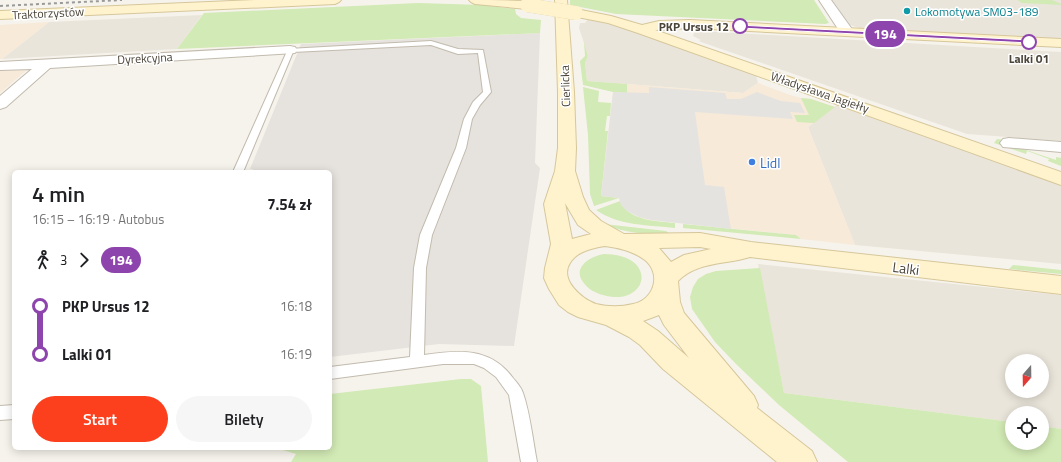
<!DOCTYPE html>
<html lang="pl">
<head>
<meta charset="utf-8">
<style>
	:root { --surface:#fff; --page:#f6f6f6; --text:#202124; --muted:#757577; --accent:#fc3f1d }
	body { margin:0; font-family:"Titillium Web",sans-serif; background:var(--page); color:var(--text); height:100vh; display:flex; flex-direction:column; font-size:15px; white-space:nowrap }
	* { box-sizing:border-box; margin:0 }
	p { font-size:13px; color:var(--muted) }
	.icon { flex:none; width:22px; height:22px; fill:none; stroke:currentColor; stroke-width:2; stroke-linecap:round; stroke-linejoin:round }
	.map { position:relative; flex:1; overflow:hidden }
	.panel { position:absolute; left:12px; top:170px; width:320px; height:280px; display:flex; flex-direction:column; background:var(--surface); border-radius:6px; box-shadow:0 2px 10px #0003 }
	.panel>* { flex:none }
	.badge { padding:0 8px; border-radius:13px; font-size:14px; line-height:26px }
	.needle { width:26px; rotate:200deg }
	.tools { position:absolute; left:1005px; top:354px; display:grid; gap:8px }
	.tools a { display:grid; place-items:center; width:44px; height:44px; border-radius:50%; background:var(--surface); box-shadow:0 2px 10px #0003; font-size:20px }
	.map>.badge { position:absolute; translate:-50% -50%; box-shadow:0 0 0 2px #fff }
	.legs { display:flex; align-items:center; gap:6px; height:44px; padding:0 20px; font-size:13px }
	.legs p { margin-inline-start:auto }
	.summary { display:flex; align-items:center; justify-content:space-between; height:68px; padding:0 20px }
	h1 { font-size:22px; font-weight:600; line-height:30px }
	.button { display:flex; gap:8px; margin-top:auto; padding:8px 20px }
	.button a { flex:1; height:46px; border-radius:24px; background:var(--accent); color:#fff; font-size:16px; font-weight:600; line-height:46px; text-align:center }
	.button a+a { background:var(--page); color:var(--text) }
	ul { padding:0 20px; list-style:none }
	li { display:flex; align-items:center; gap:14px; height:48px; font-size:15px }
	li i { display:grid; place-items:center; width:6px; height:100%; margin:0 5px; background:currentColor }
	li i::after { content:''; width:10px; height:10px; margin:-5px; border:3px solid; border-radius:50%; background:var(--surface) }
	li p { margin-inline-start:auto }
	li:first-child i { background:linear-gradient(#0000 50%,currentColor 0) }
	li:last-child i { background:linear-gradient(currentColor 50%,#0000 0) }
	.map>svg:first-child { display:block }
	.residential { fill:#eae5da; fill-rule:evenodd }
	.commercial { fill:#f7ead8 }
	.industrial { fill:#e6e2dd }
	.green { fill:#d2eab5 }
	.parking { fill:#e5e3e0 }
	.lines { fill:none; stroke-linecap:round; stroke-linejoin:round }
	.lane-casing { stroke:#c2bbae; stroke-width:2 }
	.street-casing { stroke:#c2bbae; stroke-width:2 }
	.secondary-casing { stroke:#d6c79b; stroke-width:2 }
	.lane { fill:#fff; fill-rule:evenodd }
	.street { fill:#fff; fill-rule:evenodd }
	.secondary { fill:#fff3cd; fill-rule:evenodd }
	.rail { stroke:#9a9a9a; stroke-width:2; stroke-dasharray:3 3; stroke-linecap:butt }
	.secondary-bridge-casing { stroke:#d6c79b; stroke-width:14; stroke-linecap:butt }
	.secondary-bridge { stroke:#fff3cd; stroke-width:14 }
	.line-1 { fill:#8e44ad; stroke:#fff }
	.culture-dot { fill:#0f9aa8; stroke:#fff; stroke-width:1.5 }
	.stop-1-dot { fill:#fff; stroke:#8e44ad; stroke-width:2 }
	.shop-dot { fill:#3f7fe0; stroke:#fff; stroke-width:1.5 }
	.labels { text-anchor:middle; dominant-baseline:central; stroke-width:3; stroke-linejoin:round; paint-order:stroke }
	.far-culture-label { font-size:12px; fill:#0d838f; stroke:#fff; text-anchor:start }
	.far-street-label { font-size:12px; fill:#4b4439; stroke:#fff }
	.far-stop-label { font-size:12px; font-weight:bold; fill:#4b4439; stroke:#fff; text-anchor:end }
	.shop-label { font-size:14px; fill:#366cbe; stroke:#fff; text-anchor:start }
	.street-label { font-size:14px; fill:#4b4439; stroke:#fff }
</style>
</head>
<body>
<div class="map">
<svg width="1061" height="462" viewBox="0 0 1061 462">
	<rect width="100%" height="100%" fill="#f6f3ec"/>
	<path class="residential" d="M832,0H1061V40L862,29L850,25Z
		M202,15L177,49L2,59L49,22Z
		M589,18L616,25L756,75L758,83L743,93L587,81L585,63L588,55L579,28L580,23H585Z
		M701,31L1061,52V141L967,134L701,42L699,41L701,40L693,36L694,33Z
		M838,104L1061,185V264L855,245L808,127Z
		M758,264L1061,295V429L1042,426V413H1012V422L784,393ZM1012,361H1042V391H1012Z"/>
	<path class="commercial" d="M49,22L2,59H0V25Z
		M27,70L22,74L0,93V71Z
		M614,83L743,93L758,83L790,95L801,98L811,99L835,107L808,127L855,245L801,239L796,235L651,220L639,217L620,201L619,198L601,196Z"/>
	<path class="industrial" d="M540,33L535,163L540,168L514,346L439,344L330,357V172H252L253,169H250L301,44Z"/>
	<path class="green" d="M570,0H814L829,23L825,24L616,14L570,5Z
		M1017,0H1052L1061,4V5L1022,3Z
		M418,3L483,5L515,9L516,14L521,18L541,20L540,33L177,49L204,13Z
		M584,42L588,56L585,63L587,81L627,84V93L613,92L583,85L580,61L585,56Z
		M583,87L599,91L598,102L611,103L610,116H607L605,131H608L601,196L619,198L594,206L590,194L588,135Z
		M801,98L811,99L835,107L814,123L797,122L794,115H809Z
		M997,139L1004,140L1012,148L1023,149L1056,160V157L1061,158V166L1048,161L1049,159L1027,151L1026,154L994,143Z
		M620,201C629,221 656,221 675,223V228C649,225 619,226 596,210Z
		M604,224L666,231L670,234C647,234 626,234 604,224Z
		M683,224L796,235L801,239L683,228Z
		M604,254C661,255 647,308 603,295C595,293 588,289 583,282C572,267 591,256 604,254Z
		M1013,265L1061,270V274L1009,269Z
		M760,268L784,393L1012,422V443H1042V426L1061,429V462H848L779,405L736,364L715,342L692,309L690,297L693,287L698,279L706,274L716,271Z
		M461,379H471L481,386L488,462H291L296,454L276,448H330V394Z"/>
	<path class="parking" d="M649,87L725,93L727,99H741L757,92L781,101L800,103L805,113L790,112L793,119L695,112L705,185L724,187L731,229L651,220L639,217L627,211L621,205L619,198L601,196L613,92L649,93Z"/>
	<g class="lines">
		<g class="lane-casing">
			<path id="lane" d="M431,41L458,49L483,50L491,92L480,105L472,119L466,148L432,235L426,268L424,355C459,350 490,347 513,378C517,383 521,387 523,393C530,413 533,441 537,462H521L509,395L496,377L484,368L474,364H443L330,379V367L410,357L414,268L420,235L456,148L464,119L473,102L483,92L478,53L458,54L431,45L293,52L243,172H233L288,49Z
				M14,405V419L0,420V406Z"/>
		</g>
		<g class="street-casing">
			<path id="street" d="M819,0H831L854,32L852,35H842Z
				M290,46L295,47L297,50L295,53L50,68L6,107L0,109V96L32,69L0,70V62Z
				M1009,138L1061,142V152L1003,147L1000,143L1003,139Z"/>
		</g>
		<g class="secondary-casing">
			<path id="secondary" d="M255,0H341L339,2L335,4L0,19V11Z
				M469,0C489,0 511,0 531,2L533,5L531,8L527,9L475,4L471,2Z
				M555,0H567L574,92L576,148L575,171L583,197L589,210L601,221L624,234L700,233L751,242L1061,276V294L750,257C725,265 698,261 678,281L680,302L684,313L754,396L758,405L757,408L812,451L817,462H777L663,369L640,345L629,337L606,325L578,317L568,312L559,305L549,289L544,278L545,268L551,244L544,204L555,171L558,148V92ZM565,203L578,225L591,234L572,239ZM605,246C620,248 633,251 645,260C662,274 654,300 633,304C621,307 608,307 596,304C582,299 559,280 570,263C577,251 593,248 605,246ZM700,247L711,249L684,255L671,262L659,248ZM659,315L664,325L689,358L658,331L643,321Z
				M576,9L611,16L642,25L659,21L690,20L1061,39V47L690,28L655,30L1061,172V185L638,33L608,23L572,16L570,13L572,10Z"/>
		</g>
		<use href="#lane" class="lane"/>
		<use href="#street" class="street"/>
		<use href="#secondary" class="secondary"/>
		<path class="rail" d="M0,6L122,0"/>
		<g class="secondary-bridge-casing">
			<path id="secondary-bridge" d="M527,5L576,13"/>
		</g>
		<use href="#secondary-bridge" class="secondary-bridge"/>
	</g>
	<path class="line-1" d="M738,25L1029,40L1032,42L1029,43L740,28Z"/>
	<circle class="culture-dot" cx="907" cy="11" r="4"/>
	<g class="stop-1-dot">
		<circle cx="740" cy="26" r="7"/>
		<circle cx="1029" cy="42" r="7"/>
	</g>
	<circle class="shop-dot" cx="752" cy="162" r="4"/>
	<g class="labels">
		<g class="far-culture-label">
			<text x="915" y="11">Lokomotywa SM03-189</text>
		</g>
		<g class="far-street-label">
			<text transform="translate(48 13) rotate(-3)">Traktorzystów</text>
			<text transform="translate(145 58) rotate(-3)">Dyrekcyjna</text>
			<text transform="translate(565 86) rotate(-92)">Cierlicka</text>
			<text transform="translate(820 92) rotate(19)">Władysława Jagiełły</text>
		</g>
		<g class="far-stop-label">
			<text x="729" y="26">PKP Ursus 12</text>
			<text x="1029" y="58" text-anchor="middle">Lalki 01</text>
		</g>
		<g class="shop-label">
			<text x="760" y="162">Lidl</text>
		</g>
		<g class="street-label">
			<text transform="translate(906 268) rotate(7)">Lalki</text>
		</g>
	</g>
</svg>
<div class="tools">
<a><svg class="needle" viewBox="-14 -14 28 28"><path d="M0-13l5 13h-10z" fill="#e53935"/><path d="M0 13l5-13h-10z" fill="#757577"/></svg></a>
<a><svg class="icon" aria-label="locate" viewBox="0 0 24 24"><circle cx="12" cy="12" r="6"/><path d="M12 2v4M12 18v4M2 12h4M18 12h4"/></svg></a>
</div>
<b class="badge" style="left:885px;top:34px;background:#8e44ad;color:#fff">194</b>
<section class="panel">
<div class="summary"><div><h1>4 min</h1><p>16:15 – 16:19 · Autobus</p></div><b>7.54 zł</b></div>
<div class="legs"><svg class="icon" aria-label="walk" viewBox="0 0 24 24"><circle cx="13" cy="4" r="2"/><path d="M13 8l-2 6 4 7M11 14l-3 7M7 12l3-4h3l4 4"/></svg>3<svg class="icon" aria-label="forward" viewBox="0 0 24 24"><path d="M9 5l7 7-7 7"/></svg><b class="badge" style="background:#8e44ad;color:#fff">194</b></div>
<ul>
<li><i style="color:#8e44ad"></i><b>PKP Ursus 12</b><p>16:18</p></li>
<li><i style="color:#8e44ad"></i><b>Lalki 01</b><p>16:19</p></li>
</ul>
<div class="button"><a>Start</a><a>Bilety</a></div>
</section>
</div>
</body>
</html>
